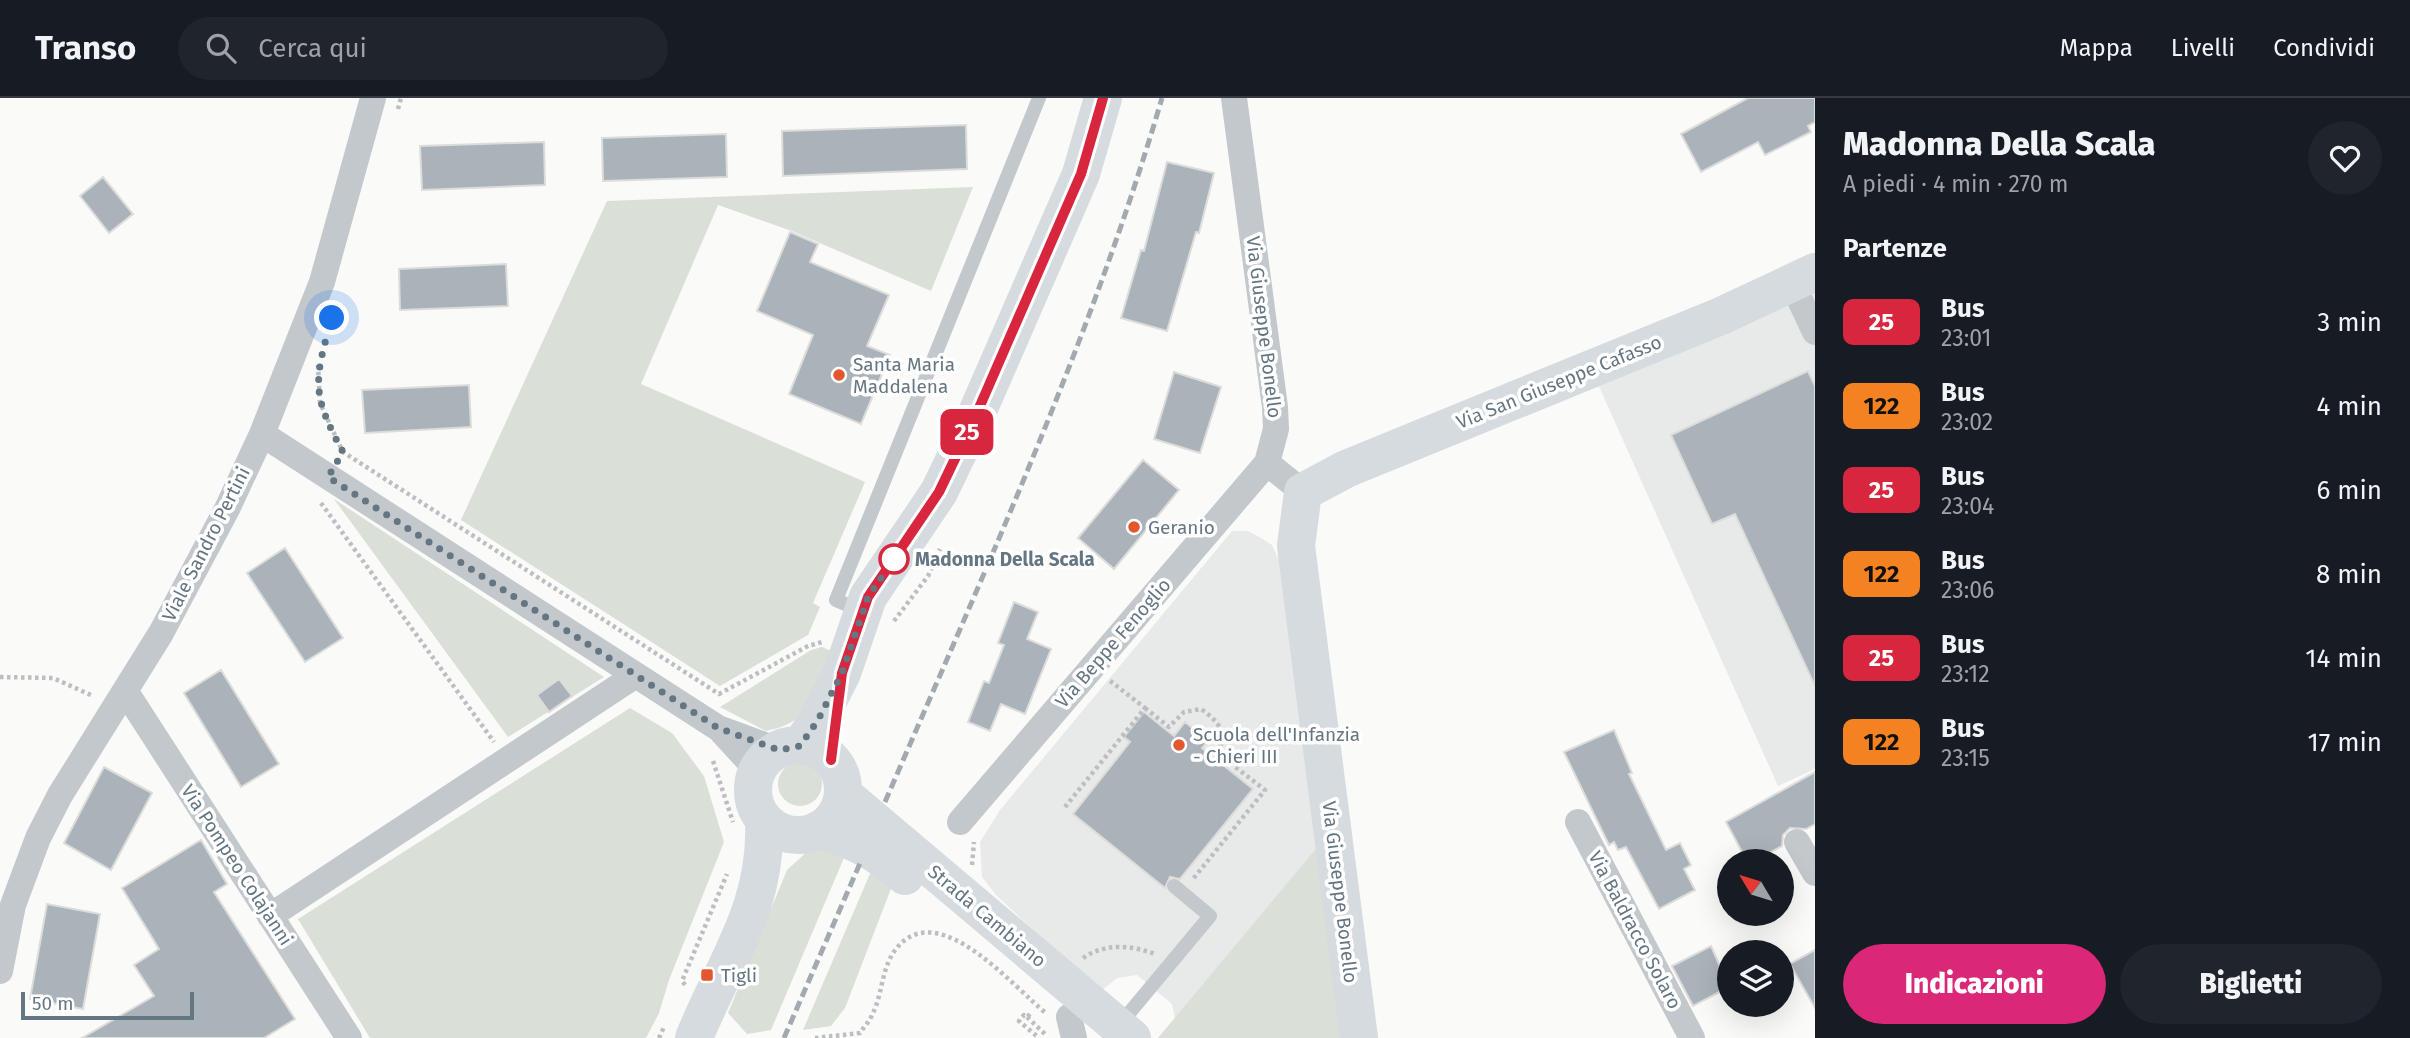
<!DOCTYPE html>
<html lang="it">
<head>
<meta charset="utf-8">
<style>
	:root { --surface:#171b24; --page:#20242c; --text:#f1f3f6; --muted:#9ea1a6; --line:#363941; --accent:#db2777 }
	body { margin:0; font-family:"Fira Sans",sans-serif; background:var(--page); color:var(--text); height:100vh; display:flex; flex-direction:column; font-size:26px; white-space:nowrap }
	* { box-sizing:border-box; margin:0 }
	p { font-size:23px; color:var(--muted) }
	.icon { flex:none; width:38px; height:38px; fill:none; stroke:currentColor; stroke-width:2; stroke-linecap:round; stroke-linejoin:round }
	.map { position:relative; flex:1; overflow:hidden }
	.panel { display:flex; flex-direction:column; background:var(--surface); width:595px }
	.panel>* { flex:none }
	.badge { padding:0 14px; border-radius:10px; font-size:24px; line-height:46px }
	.needle { width:46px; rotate:308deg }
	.controls { position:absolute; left:1717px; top:751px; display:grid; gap:14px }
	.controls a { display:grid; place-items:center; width:77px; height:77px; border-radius:50%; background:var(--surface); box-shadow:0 7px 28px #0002; font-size:35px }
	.scale { position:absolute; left:21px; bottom:18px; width:173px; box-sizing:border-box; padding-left:7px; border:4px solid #657683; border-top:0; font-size:19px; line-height:24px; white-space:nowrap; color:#657683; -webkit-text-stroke:5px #fff; paint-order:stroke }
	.you { position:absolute; width:35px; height:35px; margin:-18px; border:5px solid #fff; border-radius:50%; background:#1a73e8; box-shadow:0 0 0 10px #1a73e833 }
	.map>.badge { position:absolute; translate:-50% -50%; box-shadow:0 0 0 4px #fff }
	h2 { padding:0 28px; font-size:26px; line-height:63px }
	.round { display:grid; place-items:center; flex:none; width:74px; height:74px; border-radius:37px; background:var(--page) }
	.summary { display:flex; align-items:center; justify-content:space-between; height:119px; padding:0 28px }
	h1 { font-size:33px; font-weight:800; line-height:52px }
	.button { display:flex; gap:14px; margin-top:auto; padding:14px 28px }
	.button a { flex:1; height:80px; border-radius:42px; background:var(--accent); color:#fff; font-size:28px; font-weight:800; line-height:80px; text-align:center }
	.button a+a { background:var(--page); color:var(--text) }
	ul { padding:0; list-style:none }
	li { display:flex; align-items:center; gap:21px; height:84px; padding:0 28px }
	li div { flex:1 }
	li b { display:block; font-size:26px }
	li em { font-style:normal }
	li .badge { min-width:77px; font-weight:700; text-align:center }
	header { display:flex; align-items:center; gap:42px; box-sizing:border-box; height:98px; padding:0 35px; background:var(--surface); border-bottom:2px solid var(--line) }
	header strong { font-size:33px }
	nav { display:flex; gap:38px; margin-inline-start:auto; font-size:24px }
	.search { width:490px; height:63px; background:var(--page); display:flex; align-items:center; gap:18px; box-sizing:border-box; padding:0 24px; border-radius:38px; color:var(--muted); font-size:26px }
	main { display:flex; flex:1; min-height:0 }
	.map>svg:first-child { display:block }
	.built { fill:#e8e9e9 }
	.green { fill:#dadfd7 }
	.building { fill:#aab3b9; stroke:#dcdcda; stroke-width:2 }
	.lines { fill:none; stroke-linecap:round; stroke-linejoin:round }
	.path { stroke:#bbbfc2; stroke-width:4.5; stroke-dasharray:3.5 3.5; stroke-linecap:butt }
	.lane { stroke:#c3c8cc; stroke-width:14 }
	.street { stroke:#c3c8cc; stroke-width:26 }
	.secondary { stroke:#d6dbdf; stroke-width:38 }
	.rail { stroke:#a2aab0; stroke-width:5; stroke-dasharray:10 5; stroke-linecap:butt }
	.line-casing { stroke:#fff; stroke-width:16 }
	.line { stroke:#d7263d; stroke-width:10 }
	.walk { stroke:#657683; stroke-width:7; stroke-dasharray:0 12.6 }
	.poi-dot { fill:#e4572e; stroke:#fff; stroke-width:2.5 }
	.stop-dot { fill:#fff; stroke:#d7263d; stroke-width:3.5 }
	.labels { text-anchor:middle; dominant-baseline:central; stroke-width:7; stroke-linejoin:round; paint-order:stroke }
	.street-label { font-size:19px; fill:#657683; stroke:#fff }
	.poi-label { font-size:19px; fill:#657683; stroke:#fff; text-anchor:start }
	.stop-label { font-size:19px; font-weight:bold; fill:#657683; stroke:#fff; text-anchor:start }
</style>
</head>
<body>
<header>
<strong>Transo</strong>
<div class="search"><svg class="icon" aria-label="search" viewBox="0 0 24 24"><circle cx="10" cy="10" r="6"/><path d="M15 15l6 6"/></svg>Cerca qui</div>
<nav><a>Mappa</a><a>Livelli</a><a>Condividi</a></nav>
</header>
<main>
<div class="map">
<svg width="1815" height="940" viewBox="0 0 1815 940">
	<rect width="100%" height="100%" fill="#fafaf8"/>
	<path class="built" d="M1815,176V671L1778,688L1597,284Z
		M1232,433H1248L1261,440L1272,447L1279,462L1318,748L1175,921L1172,906L1137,877L1117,880L1100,894L996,797L982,779L980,744L1000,712Z"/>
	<path class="green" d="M973,89L931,193L792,133L718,107L641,286L865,384L813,505L820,509L808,537L720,588L461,422L607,103Z
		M334,401L604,579L508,639Z
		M822,549L831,553C815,594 814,624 766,633L720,609L811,552Z
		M630,610L672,635L704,678L724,744L669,882L659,915L646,940H370L298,821Z
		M778 686a22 22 0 1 1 44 0a22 22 0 1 1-44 0Z
		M829,748L846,755L771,932L747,936L728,915L787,772L809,752Z
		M1318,748L1343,940H1158Z
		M875,764L892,788L845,910L831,928L803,932Z"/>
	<path class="building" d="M1748,0H1815V24L1808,28L1811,34L1765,57L1758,44L1701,74L1681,36Z
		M966,27L967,71L783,78L782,33Z
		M726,36L727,79L603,83L602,40Z
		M544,44L545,87L422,92L420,48Z
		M1167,64L1214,75L1199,135L1196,134L1167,233L1121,220L1141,152L1144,153Z
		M103,79L133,116L109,135L80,98Z
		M790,134L818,146L810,164L889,197L867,248L890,257L861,326L789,296L813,237L757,213Z
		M506,166L508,208L400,212L399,171Z
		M1808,273L1815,288V588L1735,416L1712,426L1671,337Z
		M1174,274L1221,289L1200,355L1154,341Z
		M469,287L471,329L365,335L362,292Z
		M1143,362L1179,392L1114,471L1078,440Z
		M285,450L343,540L305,564L247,475Z
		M1014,504L1038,514L1027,541L1051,551L1025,616L1001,606L990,633L968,624L984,583L989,585L1004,547L998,545Z
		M221,572L279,666L241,689L184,595Z
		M559,581L572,598L549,614L537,597Z
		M1144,614L1174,638L1185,624L1208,643L1202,650L1253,691L1180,781L1170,779L1165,790L1073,716L1130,644L1124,639Z
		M1614,632L1632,675L1629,676L1666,752L1680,745L1691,767L1684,771L1695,792L1659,811L1626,749L1618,752L1614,744L1609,747L1564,654Z
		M104,669L152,695L111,772L64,745Z
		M1815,674V726L1806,731L1790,730L1783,737L1782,748L1754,763H1747L1726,724Z
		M201,742L227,786L214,794L295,921L264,940H82L154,898L134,867L159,851L122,790Z
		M47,806L100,816L83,911L30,901Z
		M1711,848L1729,889L1693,908L1672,868Z
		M1815,852V910L1790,866Z"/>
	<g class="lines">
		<path class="path" d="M398,11L401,0
			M318,267L320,305L343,354L719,596L808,548L822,544
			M321,405L494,644
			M894,523L928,478L940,451
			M0,579L53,580L93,598
			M1145,610L1169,629L1184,614L1201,611C1217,622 1231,637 1216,654L1265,692L1193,781
			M713,663L733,724
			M1065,709L1145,610L1109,582
			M972,767L974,744
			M1083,860C1105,845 1131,847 1155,856
			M685,887L682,883L727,776
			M1030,916L1027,919L1024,917L1019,923L1039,940
			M1027,919L1047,938
			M659,940L664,929
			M815,940L860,935C864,929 869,924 872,917C883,896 881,870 896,851C938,797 1014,890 1047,916"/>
		<path class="lane" d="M862,513L836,502L1039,0
			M1120,926L1210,818L1174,788"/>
		<path class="street" d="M1234,0L1275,309L1276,331L1267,365L1303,394
			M1792,185L1815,234
			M262,336L718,630L778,652
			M126,594L349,940
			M722,634L758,673
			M960,724L1267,365
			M1578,724L1692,940
			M1797,744L1815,775
			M270,818L636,577
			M0,873L13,807L38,740L60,697L161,535L227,411L262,336L322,184L373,0
			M1069,919L1074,940"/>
		<path class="secondary" d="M753 692a45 45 0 1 1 90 0a45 45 0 1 1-90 0Z
			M800,648L818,622L842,575L868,499L939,394L976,317L1081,76L1103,0
			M843,696L1132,940
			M818,732C855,742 876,753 905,778
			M694,940C725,863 768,809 764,722
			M1359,940L1296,448L1303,394L1346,371L1721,218L1815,174"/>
		<path class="rail" d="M885,704C985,472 1091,242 1162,0
			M784,940L861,763"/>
	</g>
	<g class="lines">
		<g class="line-casing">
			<path id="line" d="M831,662L842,575L868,499L939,394L976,317L1081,76L1103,0"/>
		</g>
		<use href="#line" class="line"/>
		<path class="walk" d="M332,220C314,282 311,296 343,354L328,379L718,630L779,652L800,648L818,622L842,575L868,499L896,458L894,461"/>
	</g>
	<g class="poi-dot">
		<circle cx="839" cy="277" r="7"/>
		<circle cx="1134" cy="429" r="7"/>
		<circle cx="1179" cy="647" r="7"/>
		<rect x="700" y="870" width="14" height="14" rx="3.5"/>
	</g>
	<circle class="stop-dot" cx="894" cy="461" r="14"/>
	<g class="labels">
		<g class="street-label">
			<text transform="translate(1264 229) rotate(83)">Via Giuseppe Bonello</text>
			<text transform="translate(1559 284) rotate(-22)">Via San Giuseppe Cafasso</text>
			<text transform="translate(206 446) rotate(-63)">Viale Sandro Pertini</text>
			<text transform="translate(1113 545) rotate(-49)">Via Beppe Fenoglio</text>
			<text transform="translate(237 767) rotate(57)">Via Pompeo Colajanni</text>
			<text transform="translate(1340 794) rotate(83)">Via Giuseppe Bonello</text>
			<text transform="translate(987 818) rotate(40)">Strada Cambiano</text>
			<text transform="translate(1635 832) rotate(62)">Via Baldracco Solaro</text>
		</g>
		<g class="poi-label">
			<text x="853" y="266">Santa Maria<tspan x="853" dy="22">Maddalena</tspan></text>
			<text x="1148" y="429">Geranio</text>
			<text x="1193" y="636">Scuola dell'Infanzia<tspan x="1193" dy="22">- Chieri III</tspan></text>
			<text x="721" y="877">Tigli</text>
		</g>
		<g class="stop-label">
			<text x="915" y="461">Madonna Della Scala</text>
		</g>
	</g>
</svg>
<div class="controls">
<a><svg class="needle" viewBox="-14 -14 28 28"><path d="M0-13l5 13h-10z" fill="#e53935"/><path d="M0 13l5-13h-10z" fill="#9ea1a6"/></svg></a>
<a><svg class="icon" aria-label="layers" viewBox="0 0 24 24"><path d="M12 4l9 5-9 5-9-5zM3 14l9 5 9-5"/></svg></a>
</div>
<div class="scale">50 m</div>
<div class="you" style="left:332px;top:220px"></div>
<b class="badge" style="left:967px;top:334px;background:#d7263d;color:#fff">25</b>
</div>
<section class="panel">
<div class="summary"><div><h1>Madonna Della Scala</h1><p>A piedi · 4 min · 270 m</p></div><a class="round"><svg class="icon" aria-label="heart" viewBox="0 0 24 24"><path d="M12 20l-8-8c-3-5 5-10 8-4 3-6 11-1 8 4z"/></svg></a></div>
<h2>Partenze</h2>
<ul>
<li><span class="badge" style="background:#d7263d;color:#fff">25</span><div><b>Bus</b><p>23:01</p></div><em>3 min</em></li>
<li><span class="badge" style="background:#f58220;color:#111">122</span><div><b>Bus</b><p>23:02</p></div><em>4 min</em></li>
<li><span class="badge" style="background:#d7263d;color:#fff">25</span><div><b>Bus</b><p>23:04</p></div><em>6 min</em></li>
<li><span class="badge" style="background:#f58220;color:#111">122</span><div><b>Bus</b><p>23:06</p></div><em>8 min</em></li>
<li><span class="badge" style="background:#d7263d;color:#fff">25</span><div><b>Bus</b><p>23:12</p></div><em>14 min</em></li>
<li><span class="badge" style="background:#f58220;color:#111">122</span><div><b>Bus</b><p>23:15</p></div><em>17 min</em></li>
</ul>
<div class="button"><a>Indicazioni</a><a>Biglietti</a></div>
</section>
</main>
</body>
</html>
